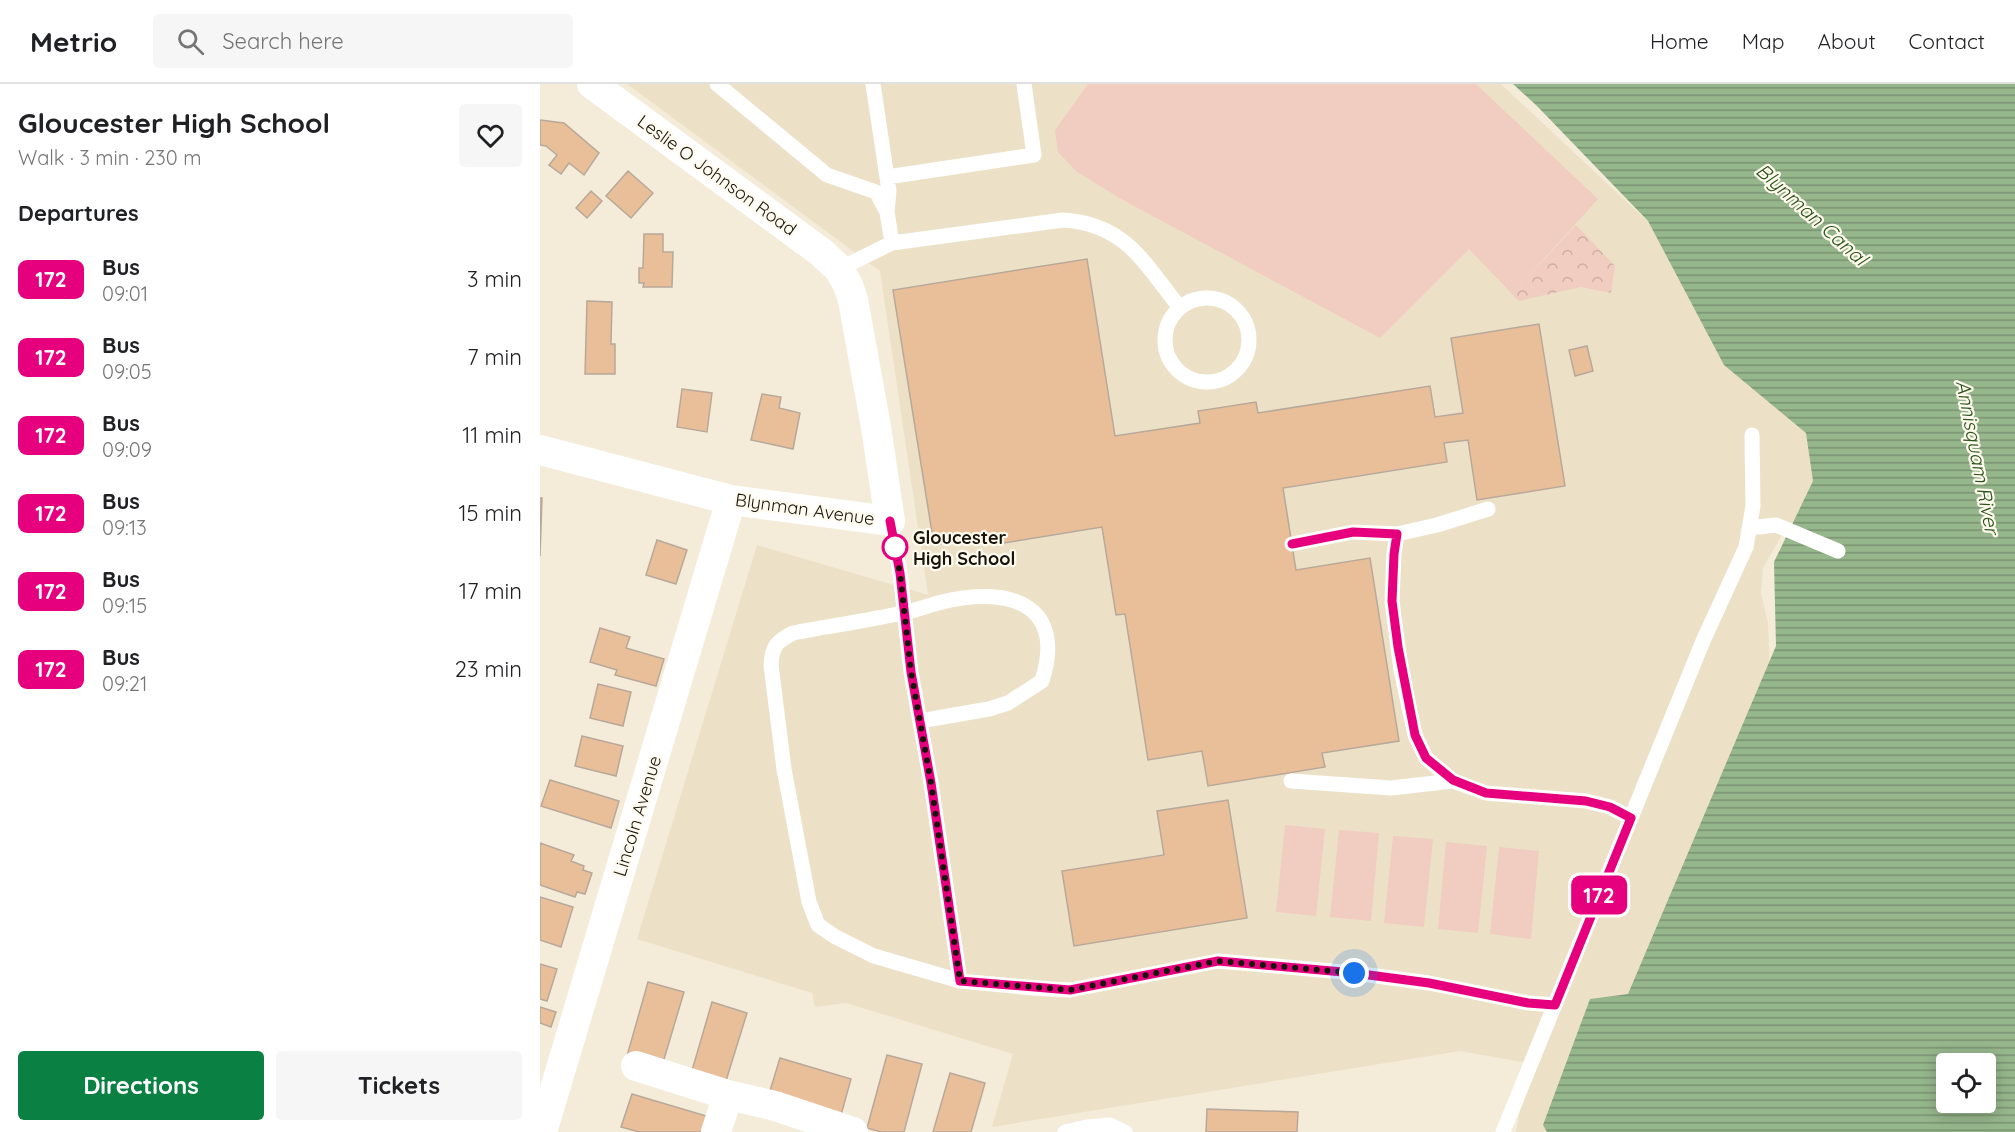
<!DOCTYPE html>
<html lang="en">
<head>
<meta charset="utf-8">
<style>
	:root { --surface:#fff; --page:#f6f6f6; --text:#202124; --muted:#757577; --line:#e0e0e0; --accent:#0b8043 }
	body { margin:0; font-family:Quicksand,sans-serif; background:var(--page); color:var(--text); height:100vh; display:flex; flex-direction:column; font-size:22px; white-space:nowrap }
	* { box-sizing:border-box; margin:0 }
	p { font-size:20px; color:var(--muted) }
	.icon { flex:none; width:33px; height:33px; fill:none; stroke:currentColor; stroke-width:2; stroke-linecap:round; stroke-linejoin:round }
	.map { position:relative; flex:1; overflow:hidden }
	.drawer { display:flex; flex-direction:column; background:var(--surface); width:540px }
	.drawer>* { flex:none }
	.badge { padding:0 12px; border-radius:9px; font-size:21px; line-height:39px }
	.controls { position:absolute; left:1396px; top:969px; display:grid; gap:12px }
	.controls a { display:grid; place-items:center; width:60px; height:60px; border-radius:6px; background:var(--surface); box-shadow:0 3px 15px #0003; font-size:30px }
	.you { position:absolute; width:30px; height:30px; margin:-15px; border:4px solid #fff; border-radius:50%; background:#1a73e8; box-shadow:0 0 0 9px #1a73e833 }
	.map>.badge { position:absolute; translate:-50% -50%; box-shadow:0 0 0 3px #fff }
	h2 { padding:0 18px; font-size:22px; line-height:54px }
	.round { display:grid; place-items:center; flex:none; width:63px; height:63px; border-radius:6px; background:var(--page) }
	.overview { display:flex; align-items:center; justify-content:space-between; height:102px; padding:0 18px }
	h1 { font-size:28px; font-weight:700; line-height:45px }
	.action { display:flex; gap:12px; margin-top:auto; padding:12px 18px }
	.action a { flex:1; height:69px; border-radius:6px; background:var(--accent); color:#fff; font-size:24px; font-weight:700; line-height:69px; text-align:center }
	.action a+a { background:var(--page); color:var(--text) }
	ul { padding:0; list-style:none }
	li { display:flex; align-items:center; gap:18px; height:78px; padding:0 18px }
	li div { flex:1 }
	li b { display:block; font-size:22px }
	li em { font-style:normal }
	li .badge { min-width:66px; font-weight:700; text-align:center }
	header { display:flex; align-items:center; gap:36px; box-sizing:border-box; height:84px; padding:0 30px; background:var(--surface); border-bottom:2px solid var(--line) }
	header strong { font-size:28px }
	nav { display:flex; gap:33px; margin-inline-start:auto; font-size:21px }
	.search { width:420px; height:54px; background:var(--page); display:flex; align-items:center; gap:15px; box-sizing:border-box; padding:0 21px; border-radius:6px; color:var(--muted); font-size:22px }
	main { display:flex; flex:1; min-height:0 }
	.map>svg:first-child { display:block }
	.built { fill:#ece1c7 }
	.park { fill:url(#park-crowns) }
	.pitch { fill:#f0ccc1 }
	.water { fill:url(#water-rules); fill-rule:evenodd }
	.building { fill:#e9bf9a; stroke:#b8a89a; stroke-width:1.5 }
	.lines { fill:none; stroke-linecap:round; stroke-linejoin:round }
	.lane { stroke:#fff; stroke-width:15 }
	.street { stroke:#fff; stroke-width:30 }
	.line-casing { stroke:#fff; stroke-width:14 }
	.line { stroke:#e6007e; stroke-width:9 }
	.walk { stroke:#17140d; stroke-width:6; stroke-dasharray:0 10.8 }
	.stop-dot { fill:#fff; stroke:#e6007e; stroke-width:3 }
	.labels { text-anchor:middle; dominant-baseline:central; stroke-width:4.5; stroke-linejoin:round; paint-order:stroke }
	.street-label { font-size:18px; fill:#17140d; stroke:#fffaee }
	.stop-label { font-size:18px; font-weight:bold; fill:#17140d; stroke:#fffaee; text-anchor:start }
	.water-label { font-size:20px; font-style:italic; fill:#2b551b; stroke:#fffaee }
</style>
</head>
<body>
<header>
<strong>Metrio</strong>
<div class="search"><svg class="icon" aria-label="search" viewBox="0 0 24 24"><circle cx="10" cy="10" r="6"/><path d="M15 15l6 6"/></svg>Search here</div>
<nav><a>Home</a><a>Map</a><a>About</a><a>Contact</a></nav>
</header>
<main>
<section class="drawer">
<div class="overview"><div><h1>Gloucester High School</h1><p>Walk · 3 min · 230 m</p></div><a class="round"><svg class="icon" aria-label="heart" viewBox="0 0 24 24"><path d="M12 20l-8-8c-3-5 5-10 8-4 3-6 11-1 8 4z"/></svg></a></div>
<h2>Departures</h2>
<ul>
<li><span class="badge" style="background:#e6007e;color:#fff">172</span><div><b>Bus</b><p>09:01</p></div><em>3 min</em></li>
<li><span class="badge" style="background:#e6007e;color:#fff">172</span><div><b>Bus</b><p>09:05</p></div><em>7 min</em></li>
<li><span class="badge" style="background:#e6007e;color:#fff">172</span><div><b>Bus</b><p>09:09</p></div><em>11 min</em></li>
<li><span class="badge" style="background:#e6007e;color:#fff">172</span><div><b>Bus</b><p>09:13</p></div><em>15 min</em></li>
<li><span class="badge" style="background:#e6007e;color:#fff">172</span><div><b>Bus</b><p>09:15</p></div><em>17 min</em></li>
<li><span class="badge" style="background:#e6007e;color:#fff">172</span><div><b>Bus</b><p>09:21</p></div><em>23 min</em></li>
</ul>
<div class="action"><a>Directions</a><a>Tickets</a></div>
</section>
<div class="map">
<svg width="1475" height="1048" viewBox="0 0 1475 1048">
	<defs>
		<pattern id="park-crowns" width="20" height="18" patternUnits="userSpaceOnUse" patternTransform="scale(1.5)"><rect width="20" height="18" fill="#f0ccc1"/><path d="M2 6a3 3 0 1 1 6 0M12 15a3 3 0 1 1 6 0" fill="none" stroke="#cdaea5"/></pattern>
		<pattern id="water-rules" width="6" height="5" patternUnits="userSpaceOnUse" patternTransform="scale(1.5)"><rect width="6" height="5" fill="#96b68c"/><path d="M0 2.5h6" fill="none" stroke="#799371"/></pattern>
	</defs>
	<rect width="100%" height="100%" fill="#f4ecd9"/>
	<path class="built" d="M87,0H961L1119,148L1284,357L1272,417L1243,449L1223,484L1221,509L1228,539L1230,589L1227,626L1027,1048H976L988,979L920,967L452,1043L473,970L306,919L275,923L272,909L97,855L217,461L388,511L340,187Z"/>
	<path class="park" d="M1036,141L1075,182L1071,209L1041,203L979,217L972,210Z"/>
	<path class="pitch" d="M548,0H936L1058,115L972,210L929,165L840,254L583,116L537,88L518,68L515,46Z
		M745,741L785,745L776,832L736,828Z
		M799,746L839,749L831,837L790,833Z
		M853,752L893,755L884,843L844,839Z
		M906,758L947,762L938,849L898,845Z
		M959,763L999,767L991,855L950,850Z"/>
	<path class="water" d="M973,0H1475V1048H1007L1003,1041L1050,915L1088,910L1236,562L1234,478L1273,397L1266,349L1184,281L1108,137L997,22ZM1407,980H1446V1018H1407Z"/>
	<path class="building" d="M0,36L24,39L59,69L44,91L29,79L21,90L9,81L17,71L6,62L0,61Z
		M88,87L113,109L91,134L66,112Z
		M51,107L62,117L47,134L36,124Z
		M104,150H123V168H133L132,203H103L104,199H99V184H103Z
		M547,175L575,352L660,339L658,327L716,318L718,329L890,302L895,333L923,329L911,254L999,240L1025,402L937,416L928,356L904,359L907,378L743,404L756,486L830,474L859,657L782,669L785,683L668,702L662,667L608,676L585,530L576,531L562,443L458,460L457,451L394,461L353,206Z
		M47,217L72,218L71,260H75V290H45Z
		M1047,262L1053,287L1035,292L1029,266Z
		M142,305L172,309L167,348L137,343Z
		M222,310L241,313L239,324L260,329L253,365L211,356Z
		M0,414H2L0,472Z
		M117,456L147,466L136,500L106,491Z
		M60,544L90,553L86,564L124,575L116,602L75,591L77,586L50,578Z
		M58,600L91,608L83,642L50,634Z
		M42,652L83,662L76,692L35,682Z
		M10,696L79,717L71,744L1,722Z
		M688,716L707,834L534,862L522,787L624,771L617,727Z
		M0,759L34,771L31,777L44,782L43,786L52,789L45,810L37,808L35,813L0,801Z
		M0,813L33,823L21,863L0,856Z
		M0,880L17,885L7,917L0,915Z
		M108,898L144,908L122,982L87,972Z
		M172,918L207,929L185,1000L151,990Z
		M0,923L16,928L11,943L0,939Z
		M347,971L382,980L364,1048H341L327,1044Z
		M240,974L311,995L301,1031L229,1010Z
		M410,989L445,999L431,1048H393Z
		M92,1010L173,1034L169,1048H99L81,1043Z
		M667,1025L758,1028L757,1048H666Z"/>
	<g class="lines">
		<path class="lane" d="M177,0L287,91L336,108L347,128
			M333,0L349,107L347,128L352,159
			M347,93L494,71L484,0
			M299,185L352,159L523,136C586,140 604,179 640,224
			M625 256a42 42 0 1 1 84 0a42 42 0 1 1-84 0Z
			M350,437L360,489L371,588L391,699L420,897
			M1209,444L1236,441L1298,467
			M857,450L854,470L852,517L861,586L875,651L886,674L913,697L946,709L1046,717L1070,723L1091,734
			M752,460L813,448L857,450L897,441L948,425
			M380,637L449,625L468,619L502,597C527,518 466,502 402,518C389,521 376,527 362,529C326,537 289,542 253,549C237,557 232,562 231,581L244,685L269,818L278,841L294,852L334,872L420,897L493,904L530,906L678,877L814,889L889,899L988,919L1015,921
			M751,697L851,704L913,697
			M525,1048L547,1043L570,1041L585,1048
			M963,1048L1163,557L1206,463L1213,422L1212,351"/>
		<path class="street" d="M0,366L191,416L350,437L336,343L313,216L308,201L299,185L282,169L52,0
			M96,982L188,1011L235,1022L313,1048
			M2,1048L191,416
			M176,1048L188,1011"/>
	</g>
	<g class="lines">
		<g class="line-casing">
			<path id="line" d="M350,437L360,489L371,588L391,699L420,897L530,906L678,877L814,889L889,899L988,919L1015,921L1091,734L1070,723L1046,717L946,709L913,696L886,674L875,651L858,563L852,517L854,470L857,450L813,448L752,460"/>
		</g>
		<use href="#line" class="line"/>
		<path class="walk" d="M355,463L360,489L371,588L391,699L420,897L530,906L678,877L814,889"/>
	</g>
	<circle class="stop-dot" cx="355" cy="463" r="12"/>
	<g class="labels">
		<g class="street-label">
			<text transform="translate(177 91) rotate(36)">Leslie O Johnson Road</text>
			<text transform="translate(265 425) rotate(8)">Blynman Avenue</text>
			<text transform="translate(97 732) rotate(-73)">Lincoln Avenue</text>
		</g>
		<g class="stop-label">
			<text x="373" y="453">Gloucester<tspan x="373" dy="21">High School</tspan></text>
		</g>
		<g class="water-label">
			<text transform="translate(1272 130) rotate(42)">Blynman Canal</text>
			<text transform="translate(1438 373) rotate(79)">Annisquam River</text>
		</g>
	</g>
</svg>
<div class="controls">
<a><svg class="icon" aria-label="locate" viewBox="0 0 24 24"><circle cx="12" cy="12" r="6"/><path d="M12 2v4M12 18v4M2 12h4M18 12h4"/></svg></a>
</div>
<div class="you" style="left:814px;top:889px"></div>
<b class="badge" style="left:1059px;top:811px;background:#e6007e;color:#fff">172</b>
</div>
</main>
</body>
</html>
